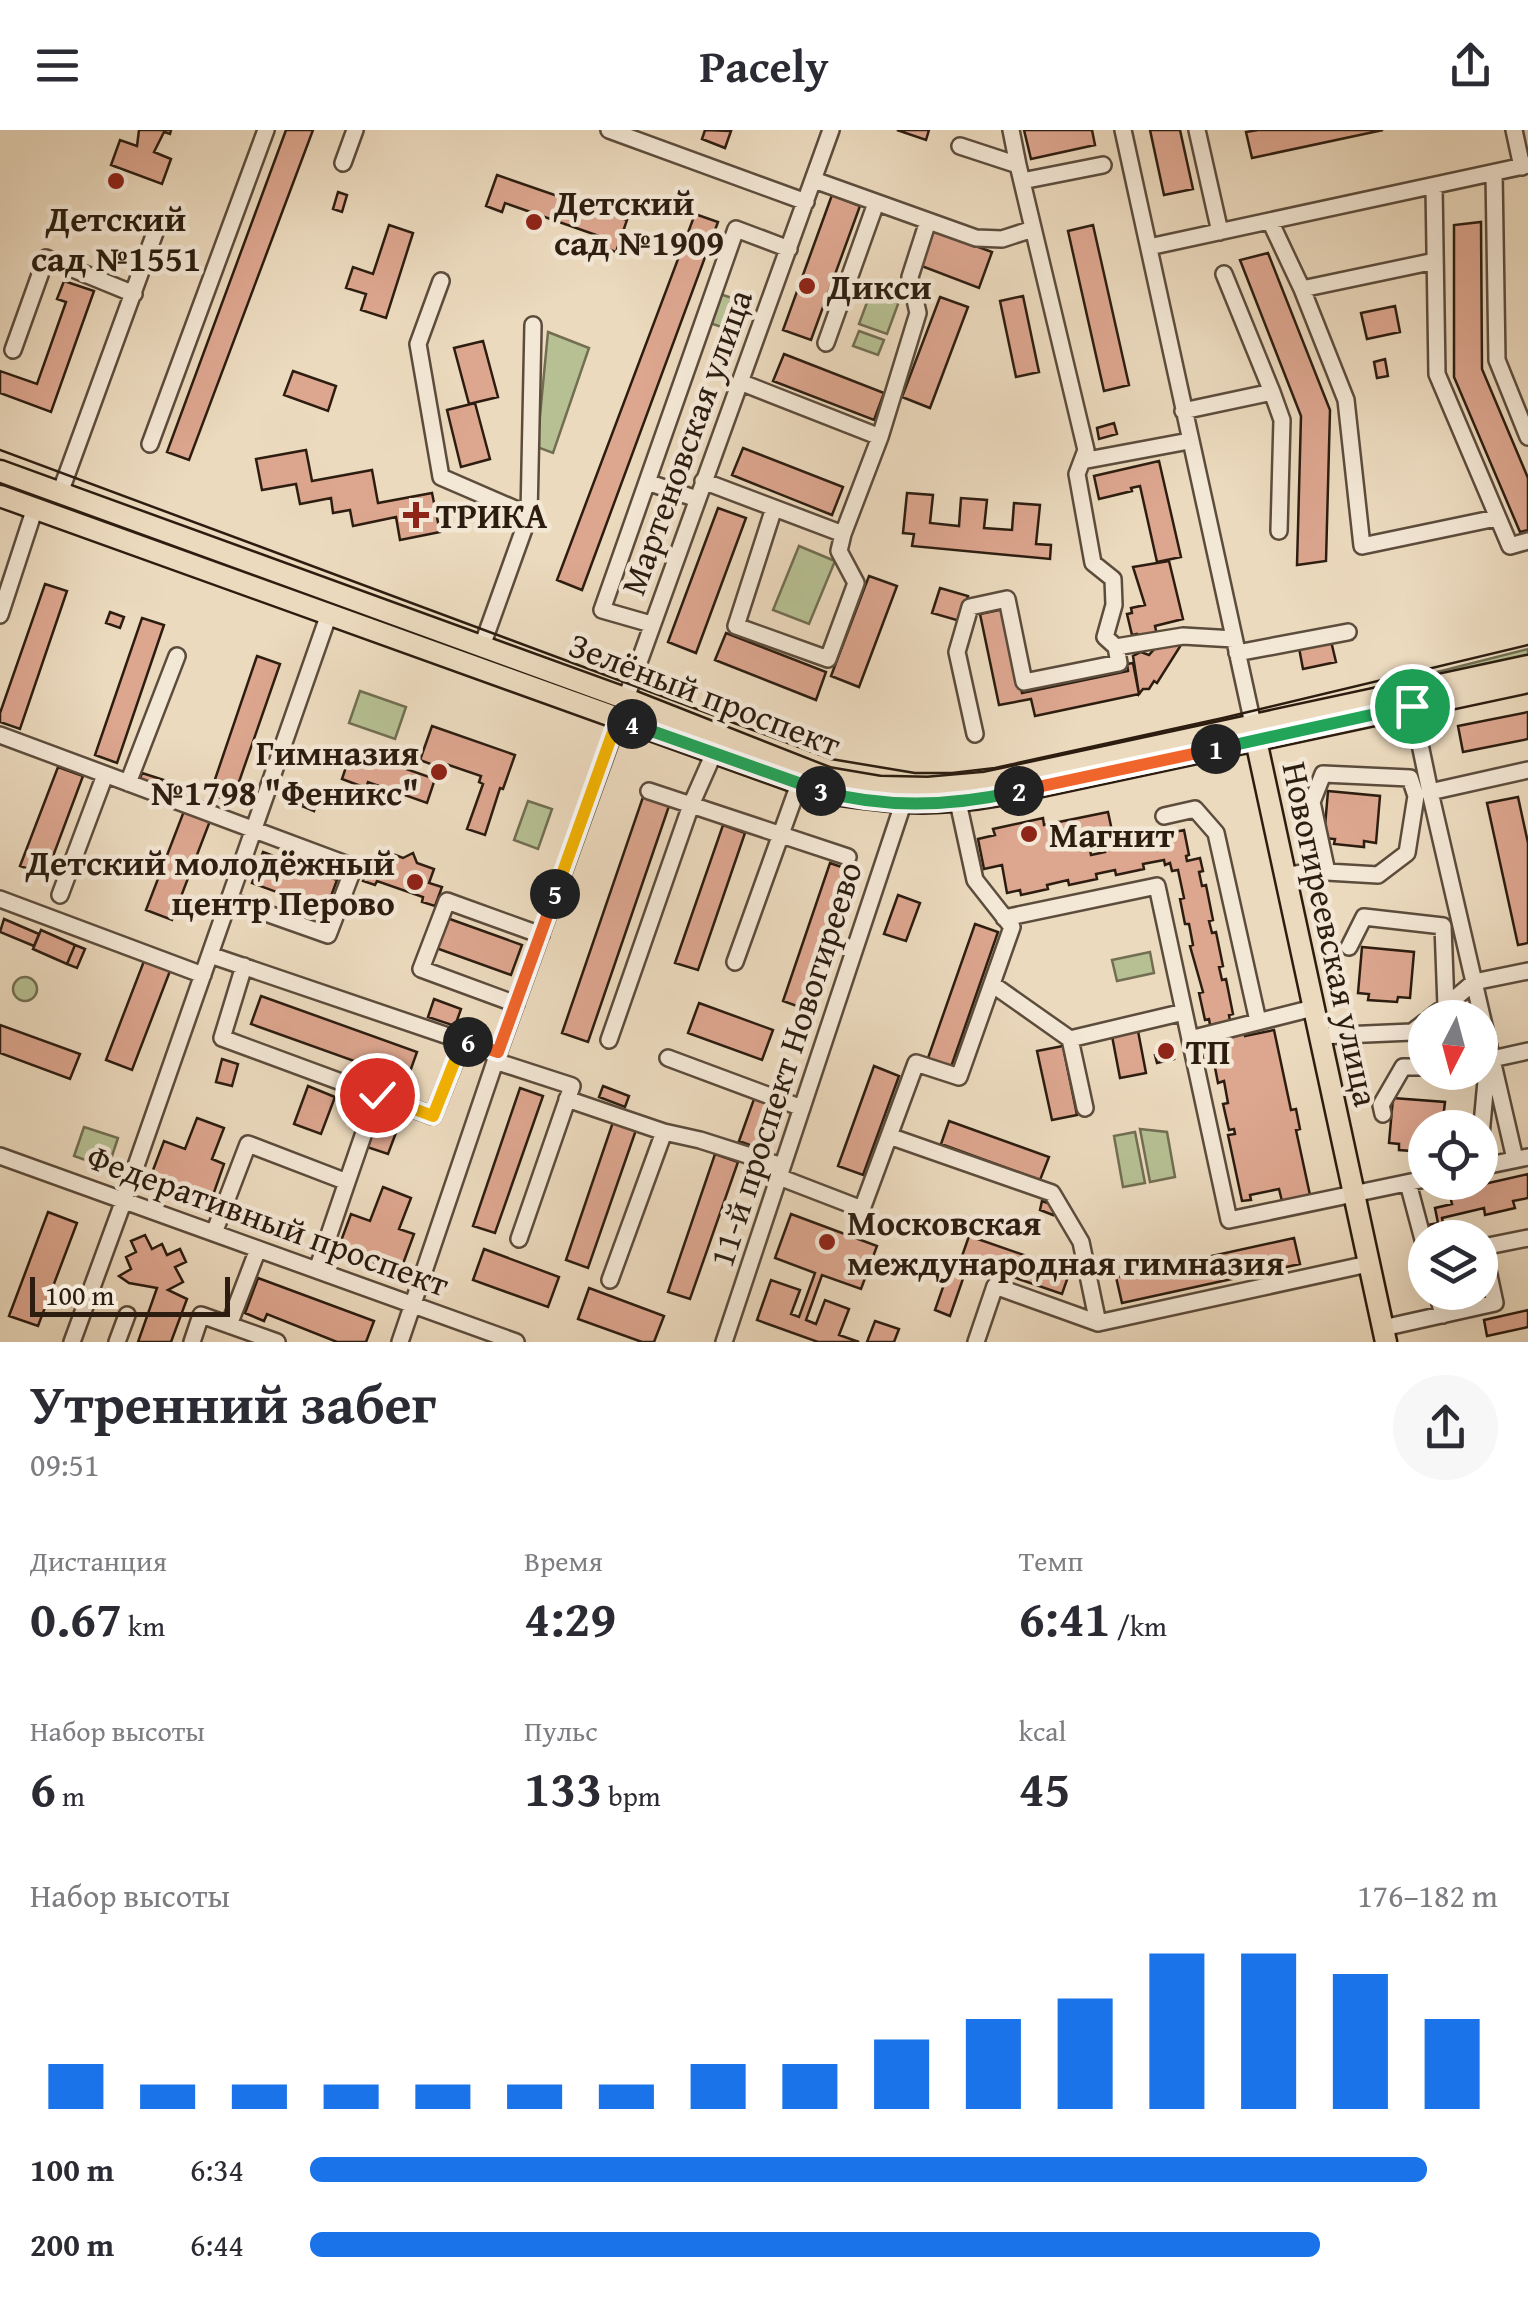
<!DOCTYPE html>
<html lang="ru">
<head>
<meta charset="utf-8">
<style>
  :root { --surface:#fff; --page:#f7f7f7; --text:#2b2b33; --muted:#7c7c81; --accent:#1a73e8 }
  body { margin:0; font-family:"Gentium Book Plus",serif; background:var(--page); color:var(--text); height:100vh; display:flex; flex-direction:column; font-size:38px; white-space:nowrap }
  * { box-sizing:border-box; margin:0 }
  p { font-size:32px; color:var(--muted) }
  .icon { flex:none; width:55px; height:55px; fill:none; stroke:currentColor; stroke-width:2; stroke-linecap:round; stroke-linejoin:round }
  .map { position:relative; height:1212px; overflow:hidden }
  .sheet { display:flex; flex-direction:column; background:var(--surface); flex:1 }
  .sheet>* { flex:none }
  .needle { width:65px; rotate:186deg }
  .tools { position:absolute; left:1408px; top:870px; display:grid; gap:20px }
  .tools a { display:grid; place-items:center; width:90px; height:90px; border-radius:50%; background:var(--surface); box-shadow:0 10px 40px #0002; font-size:50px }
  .scale { position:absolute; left:30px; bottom:25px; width:200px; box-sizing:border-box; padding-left:10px; border:5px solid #2c1d10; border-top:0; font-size:28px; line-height:35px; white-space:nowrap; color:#2c1d10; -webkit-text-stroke:8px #f3e7d5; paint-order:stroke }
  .pin { position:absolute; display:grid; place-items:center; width:85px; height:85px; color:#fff; margin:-42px; border:5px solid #fff; border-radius:50%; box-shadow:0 2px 10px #0007 }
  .km { position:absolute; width:50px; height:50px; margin:-25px; border-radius:50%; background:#222; color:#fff; font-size:28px; line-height:50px; text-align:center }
  .round { display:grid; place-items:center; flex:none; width:105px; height:105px; border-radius:52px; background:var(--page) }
  .summary { display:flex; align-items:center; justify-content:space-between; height:170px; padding:0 30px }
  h1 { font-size:55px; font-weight:700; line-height:75px }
  .stats { display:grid; grid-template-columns:repeat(3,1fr); gap:15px; height:170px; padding:10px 30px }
  .stats div { display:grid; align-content:center }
  .stats b { font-size:50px; font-weight:700 }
  .stats small { font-size:28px; font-weight:400 }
  .stats p { font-size:28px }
  .chart { height:280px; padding:20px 30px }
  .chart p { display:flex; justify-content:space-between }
  .chart svg { width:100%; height:180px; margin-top:10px; stroke:var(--accent); stroke-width:6 }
  ul { padding:0 30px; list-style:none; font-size:32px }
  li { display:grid; grid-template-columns:160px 120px 1fr; align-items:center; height:75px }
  li i { height:25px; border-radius:12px; background:var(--accent) }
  header { display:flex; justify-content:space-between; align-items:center; height:130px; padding:0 30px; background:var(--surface); font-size:45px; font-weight:700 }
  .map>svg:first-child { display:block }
  .green { fill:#b6c093; stroke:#716e52; stroke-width:2.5 }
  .building { fill:#dda68f; stroke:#2c1d10; stroke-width:2.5 }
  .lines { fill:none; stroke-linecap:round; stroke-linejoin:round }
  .minor-casing { stroke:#5c4c3c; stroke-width:20 }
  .major-casing { stroke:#2c1d10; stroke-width:25 }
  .minor { stroke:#f3e7d5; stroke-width:15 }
  .major { stroke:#ecdabe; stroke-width:20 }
  .tram { stroke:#2c1d10; stroke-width:2.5 }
  .split-1-casing { stroke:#fff; stroke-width:20 }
  .split-2-casing { stroke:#fff; stroke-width:20 }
  .split-3-casing { stroke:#fff; stroke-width:20 }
  .split-4-casing { stroke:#fff; stroke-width:20 }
  .split-5-casing { stroke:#fff; stroke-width:20 }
  .split-6-casing { stroke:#fff; stroke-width:20 }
  .split-7-casing { stroke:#fff; stroke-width:20 }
  .split-1 { stroke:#22a559; stroke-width:12 }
  .split-2 { stroke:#f0652b; stroke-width:12 }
  .split-3 { stroke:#22a559; stroke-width:12 }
  .split-4 { stroke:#22a559; stroke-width:12 }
  .split-5 { stroke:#f5b400; stroke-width:12 }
  .split-6 { stroke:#f0652b; stroke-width:12 }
  .split-7 { stroke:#f5b400; stroke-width:12 }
  .poi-dot { fill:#8f2418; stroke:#f3e7d5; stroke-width:4 }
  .labels { text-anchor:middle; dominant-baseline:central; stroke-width:9; stroke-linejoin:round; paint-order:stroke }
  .poi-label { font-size:35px; font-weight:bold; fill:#2c1d10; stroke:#f3e7d5; text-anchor:start }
  .street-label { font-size:35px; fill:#2c1d10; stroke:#f3e7d5 }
</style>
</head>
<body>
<header><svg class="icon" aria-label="menu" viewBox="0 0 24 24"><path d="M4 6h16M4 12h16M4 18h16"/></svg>Pacely<svg class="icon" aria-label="share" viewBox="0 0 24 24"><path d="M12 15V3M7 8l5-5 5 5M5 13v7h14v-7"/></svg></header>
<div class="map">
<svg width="1528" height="1212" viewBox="0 0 1528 1212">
  <rect width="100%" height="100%" fill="#ecdabe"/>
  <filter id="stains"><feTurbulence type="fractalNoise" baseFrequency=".002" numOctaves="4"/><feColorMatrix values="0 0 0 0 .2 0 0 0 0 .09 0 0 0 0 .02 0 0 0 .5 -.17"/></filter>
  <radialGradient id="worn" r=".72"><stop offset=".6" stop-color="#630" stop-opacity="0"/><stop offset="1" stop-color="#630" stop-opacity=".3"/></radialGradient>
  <!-- green -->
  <path class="green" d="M873 156 901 166 887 204 859 194Z
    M714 162 744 172 733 201 704 191Z
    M859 201 884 210 878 225 853 216Z
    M548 202 589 218 553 323 537 317Z
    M799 416 835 431 809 494 773 480Z
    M1528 519V530L1283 581Z
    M360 561 406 577 395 609 349 593Z
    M528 671 552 679 538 719 514 710Z
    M1150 822 1154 843 1117 851 1112 830Z
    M13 859a12 12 0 1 1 24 0a12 12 0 1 1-24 0Z
    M84 997 118 1008 108 1038 74 1026Z
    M1140 999 1167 1002 1175 1047 1150 1052Z
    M1135 1002 1145 1053 1123 1057 1114 1006Z"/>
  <!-- building -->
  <path class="building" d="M139 0H171L170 4 164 2 154 22 171 29 162 54 111 35 120 10 137 16Z
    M286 0H313L189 330 167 322Z
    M705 0 731 1 725 18 702 9Z
    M897 0H929L926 10Z
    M1024 0H1092L1095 15 1031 29Z
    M1150 0H1180L1193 59 1164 65Z
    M1258 0H1383L1252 28 1246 2Z
    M497 45 627 90 616 122 599 116 602 107 505 73 502 82 486 76Z
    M338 62 347 65 342 82 333 79Z
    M832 65 860 76 811 210 783 200Z
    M695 84 718 92 582 460 557 450Z
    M1481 92 1482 239 1528 348V400L1520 402 1454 247V95Z
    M389 95 413 103 386 188 361 180 366 164 346 158 353 137 373 144Z
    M1093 95 1129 255 1104 261 1068 101Z
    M932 100 992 122 979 158 919 135Z
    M1268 123 1330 280 1326 431 1297 435 1301 286 1240 130Z
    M64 151 94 161 51 282 0 263V241L37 254 66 172 57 169Z
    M1023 166 1039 242 1016 247 1000 171Z
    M940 167 968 177 930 278 902 267Z
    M1395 176 1400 202 1367 209 1361 183Z
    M483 211 498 267 469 274 454 218Z
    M784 224 884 263 874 290 773 251Z
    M1385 229 1388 246 1377 248 1374 232Z
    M293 241 336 256 328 281 284 265Z
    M475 273 490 329 461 337 447 280Z
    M1114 293 1117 304 1099 309 1097 298Z
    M743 318 843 357 832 385 732 345Z
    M306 320 312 351 372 340 378 373 432 363 440 402 400 410 396 387 353 396 350 380 333 383 331 368 300 374 296 354 262 360 256 329Z
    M1159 331 1181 427 1157 432 1140 356 1131 358 1132 361 1099 369 1094 346Z
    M907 363 933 365 930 393 959 396 961 368 987 370 984 398 1012 400 1014 373 1040 375 1036 414 1051 415 1050 429 912 416 914 404 903 403Z
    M718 378 746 388 696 523 668 512Z
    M1169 431 1183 489 1155 496 1157 505 1139 509 1137 504 1132 505 1127 484 1132 483 1131 478 1145 475 1133 437Z
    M869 446 897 456 859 557 831 546Z
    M45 454 67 461 20 599 0 592V583Z
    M940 458 968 466 960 491 932 483Z
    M1004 479 1022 563 1128 541 1127 534 1133 533 1139 564 1035 586 1031 569 999 575 980 484Z
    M110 482 124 487 120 498 106 493Z
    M142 488 164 495 117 633 95 625Z
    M726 503 826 542 816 570 715 530Z
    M1331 511 1336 532 1303 539 1299 518Z
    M1179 513 1181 515 1157 553 1154 551 1149 559H1143L1139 564 1133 526 1141 522 1149 525 1156 517Z
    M257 526 280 534 232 672 210 664Z
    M1528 582V609L1463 622 1458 596Z
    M432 596 515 625 503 659 500 658 485 705 467 699 483 654 479 652 481 646 443 633 441 638 420 630Z
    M363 624 429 647 433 635 439 637 427 673 368 652 366 658 342 649 348 631 359 635Z
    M58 637 83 646 46 745 20 736Z
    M142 643 164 650 160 662 138 654Z
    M1328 661 1380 666 1376 713 1364 711V717L1334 714 1335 709 1324 708Z
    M307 665 318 670 314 681 302 676Z
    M643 667 669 676 588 912 562 903Z
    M1518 667 1528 713V813L1518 815 1487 673Z
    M184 681 210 691 172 790 146 780Z
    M1108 682 1114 710 1089 716 1091 725 1105 722 1104 717 1138 710 1139 715 1153 712 1152 707 1184 700 1189 725 1186 726 1187 731 1200 728 1203 741 1199 742 1202 756 1206 755 1213 790 1209 791 1212 803 1216 802 1223 836 1219 837 1222 850 1226 849 1233 884 1229 885 1230 891 1210 895 1209 889 1205 890 1199 863 1203 862 1190 816 1193 815 1189 794H1185L1180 769 1184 768 1178 740 1172 741 1170 733 1165 735 1164 730 1143 734 1144 739 1116 745 1115 740 1096 744 1097 749 1069 755 1068 750 1047 755 1048 759 1021 765 1020 760 1007 763 1002 735 984 739 978 709 995 705 993 699 1043 688 1044 695Z
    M723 695 745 703 698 840 675 833Z
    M385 721 403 728 413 723 417 733 434 739 429 753 442 757 435 776 422 772 423 767 377 751 375 755 363 751 370 732 380 736Z
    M263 722 337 750 326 780 252 753Z
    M830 733 853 741 805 879 783 871Z
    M898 765 920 773 906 811 884 804Z
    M447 788 522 815 511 845 436 818Z
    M4 789 39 804 34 816 0 802Z
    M975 794 998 802 951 937 928 928Z
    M41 800 75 815 67 834 33 819Z
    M75 815 85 819 77 838 67 834Z
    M1362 817 1414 822 1410 868 1398 867 1397 872 1368 870 1369 864 1358 863Z
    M144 831 170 841 132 940 106 930Z
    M261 866 417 922 407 950 251 894Z
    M434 869 461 879 455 896 428 887Z
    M699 873 773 900 762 930 688 903Z
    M0 895 80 924 70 949 0 923Z
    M1274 900 1291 980 1296 979 1300 999 1296 1000 1310 1065 1282 1071 1279 1059 1250 1065 1251 1070 1242 1071 1228 1005 1235 1004 1234 999 1229 1000 1223 974 1228 973 1224 951 1218 953 1213 927 1217 926 1214 912 1244 901 1245 906Z
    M1138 901 1146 943 1120 948 1112 906Z
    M1171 915 1174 929 1157 933 1155 925 1160 924 1158 918Z
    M1063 916 1077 985 1052 990 1037 921Z
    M222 929 238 934 232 956 216 952Z
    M874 936 899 946 863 1045 838 1036Z
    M308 956 335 967 321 1004 294 994Z
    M603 956 629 966 625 977 599 967Z
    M520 958 543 966 495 1103 473 1096Z
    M1393 968 1445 972 1442 998H1425V1022L1399 1020V1014L1389 1013Z
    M754 969 770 974 755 1017 739 1011Z
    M376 984 400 992 388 1024 364 1016Z
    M197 988 224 998 212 1029 224 1034 211 1071 150 1048 164 1011 185 1019Z
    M949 991 1049 1027 1040 1050 941 1014Z
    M613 992 636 1000 588 1138 566 1130Z
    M715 1024 738 1032 690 1169 668 1162Z
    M1528 1044V1068L1513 1071 1515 1078 1485 1085 1484 1078 1442 1088 1446 1107 1459 1104 1460 1108H1431L1428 1095 1438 1093 1435 1078 1452 1074 1449 1062Z
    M383 1057 411 1068 399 1099 414 1104 400 1142 338 1119 351 1084 370 1091Z
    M1042 1071 1056 1076 1053 1085 1040 1080Z
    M48 1082 77 1093 38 1196 9 1186Z
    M791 1084 877 1116 861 1159 822 1145 806 1190 816 1194 825 1170 849 1179 839 1205 859 1212H818L757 1190 771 1150 800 1160 791 1184 799 1187 815 1143 775 1128Z
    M145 1105 152 1119 162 1114 167 1125 180 1119 186 1132 175 1137 183 1152 168 1160 187 1169 171 1212H138L157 1158 129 1153 119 1146 131 1139 126 1127 136 1122 131 1111Z
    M969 1106 1070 1141 1062 1164 961 1129Z
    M1294 1108 1300 1134 1122 1173 1116 1147Z
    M484 1119 559 1147 548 1177 473 1150Z
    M950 1137 965 1143 950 1186 935 1180Z
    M258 1148 374 1191 366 1212H337L267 1184 264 1191 245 1183Z
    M589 1158 664 1186 654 1212H642L578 1189Z
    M1528 1180V1197L1487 1206 1484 1190Z
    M875 1191 899 1199 894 1212H867Z"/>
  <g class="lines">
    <defs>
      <path id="minor" d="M609 0 806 72
        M1011 0 1018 35
        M1123 0 1253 594
        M1197 0 1220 102
        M1514 0 1522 37
        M960 16 1018 35 1086 320 1077 344 1093 433 1113 449 1114 475 1105 507 1116 517 1119 533 1024 552 1007 469 970 477 957 522 975 604
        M343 33 355 0
        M1494 43 1497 230 1528 307
        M814 50 976 108 1002 109 1033 99
        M1022 51 1103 35
        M1434 56 1437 244 1510 416 1528 411
        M1270 91 1302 159 1346 270 1362 416 1496 388
        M1149 117 1528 35
        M1224 144 1272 262
        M441 151 418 214 441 347 529 385
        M1302 159 1435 131
        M826 213 876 73
        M13 220 46 128 134 164
        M1183 281 1272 262 1282 290 1279 401
        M880 307 918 183 910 147 928 91
        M150 314 266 0
        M1082 331 1189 311
        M703 351 843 404 880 307 740 252
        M647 352 697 369
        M60 363 156 100
        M774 378 736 496 828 529 856 453 839 421 843 404
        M0 485 35 378
        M651 494 602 480 736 99 789 119
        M482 516 529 385 533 195
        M1116 517 1183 506 1234 509
        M1237 523 1348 502
        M1412 576 1430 662 1528 640
        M0 605 354 737 328 805 229 770
        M128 653 177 526
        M649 661 848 727
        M1430 662 1515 1029
        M1164 686 1195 679 1216 703 1258 891
        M1285 746C1299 743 1313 741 1327 742L1378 745 1407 723 1416 666 1410 648 1323 644 1312 672 1327 742
        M60 765 105 645
        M0 769 203 845
        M1004 788 1157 756 1229 1090 1425 1049
        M1349 817 1364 787 1443 796 1446 876 1430 888
        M210 825 498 923
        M735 832 799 654
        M244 836 222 908 433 986 463 911
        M992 854 1070 909 1085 978
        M516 874 421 839 447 771 541 805
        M1446 876 1474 852 1528 841
        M1320 906 1412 902 1425 892
        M1070 909 1184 882
        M1190 909 1313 878
        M609 910 691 675 714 623
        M668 928 802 978
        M1492 929 1528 921
        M495 931 572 956 519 1109
        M567 969 664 1002
        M1383 984 1381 975 1403 937H1425
        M889 1006 916 933 959 947 1012 797 975 750 958 672
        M1480 1016 1486 951 1496 949
        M0 1026 516 1212
        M1480 1037 1528 1027
        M779 1047 862 1079 889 1006 1052 1063 1081 1112 1098 1193
        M347 1052 377 965
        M1408 1053 1425 1117
        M214 1103 248 1014 347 1052 317 1140
        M610 1150 664 1002 700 1010 782 1036
        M1437 1162 1443 1185
        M229 1195 258 1119
        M1383 1198 1495 1173 1483 1117 1528 1108
        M72 1212 124 1070 329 484
        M117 1212 127 1185
        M192 1212 201 1185 277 1212
        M400 1212 498 923 831 0
        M724 1212 903 674
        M976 1212 995 1156 1098 1193 1368 1134"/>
      <path id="major" d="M0 341 624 568 827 648 880 657 928 658 985 653 1528 536
        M0 366 826 663C893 673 932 677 1000 665L1528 552
        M1254 601 1386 1212"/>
    </defs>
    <!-- minor casing -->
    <use href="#minor" class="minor-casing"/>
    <!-- major casing -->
    <use href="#major" class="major-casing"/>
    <!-- minor -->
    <use href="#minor" class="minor"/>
    <!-- major -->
    <use href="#major" class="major"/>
    <!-- tram -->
    <path class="tram" d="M0 320 831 629 915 643H952L995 638 1223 588 1528 515"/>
  </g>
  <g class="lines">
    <defs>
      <path id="split-1" d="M1216 619 1412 576"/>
      <path id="split-2" d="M1019 661 1216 619"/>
      <path id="split-3" d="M821 661C886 679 954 676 1019 661"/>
      <path id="split-4" d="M632 594 821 661"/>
      <path id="split-5" d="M555 764 618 588 632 594"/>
      <path id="split-6" d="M468 912 498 922 555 764"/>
      <path id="split-7" d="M377 965 433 986 463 910 468 912"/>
    </defs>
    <!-- split-1 casing -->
    <use href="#split-1" class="split-1-casing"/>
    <!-- split-2 casing -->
    <use href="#split-2" class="split-2-casing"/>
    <!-- split-3 casing -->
    <use href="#split-3" class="split-3-casing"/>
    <!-- split-4 casing -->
    <use href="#split-4" class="split-4-casing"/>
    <!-- split-5 casing -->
    <use href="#split-5" class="split-5-casing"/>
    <!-- split-6 casing -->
    <use href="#split-6" class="split-6-casing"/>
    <!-- split-7 casing -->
    <use href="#split-7" class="split-7-casing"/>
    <!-- split-1 -->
    <use href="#split-1" class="split-1"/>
    <!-- split-2 -->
    <use href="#split-2" class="split-2"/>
    <!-- split-3 -->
    <use href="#split-3" class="split-3"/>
    <!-- split-4 -->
    <use href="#split-4" class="split-4"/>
    <!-- split-5 -->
    <use href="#split-5" class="split-5"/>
    <!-- split-6 -->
    <use href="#split-6" class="split-6"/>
    <!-- split-7 -->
    <use href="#split-7" class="split-7"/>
  </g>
  <!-- markers -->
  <g class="poi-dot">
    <circle cx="116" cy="51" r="10"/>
    <circle cx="534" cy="92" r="10"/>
    <circle cx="807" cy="156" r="10"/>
    <path d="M411 370h10v10h10v10h-10v10h-10v-10h-10v-10h10z"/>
    <circle cx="439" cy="642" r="10"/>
    <circle cx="1029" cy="704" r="10"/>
    <circle cx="415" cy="752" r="10"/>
    <circle cx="1166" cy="921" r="10"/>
    <circle cx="827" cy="1112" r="10"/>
  </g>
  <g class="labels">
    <!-- poi labels -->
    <g class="poi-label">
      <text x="554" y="72">Детский<tspan x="554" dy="40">сад №1909</tspan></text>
      <text x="116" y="88" text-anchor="middle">Детский<tspan x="116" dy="40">сад №1551</tspan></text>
      <text x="827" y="156">Дикси</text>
      <text x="436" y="385">ТРИКА</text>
      <text x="419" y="622" text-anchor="end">Гимназия<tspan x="419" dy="40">№1798 "Феникс"</tspan></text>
      <text x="1049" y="704">Магнит</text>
      <text x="395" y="732" text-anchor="end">Детский молодёжный<tspan x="395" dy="40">центр Перово</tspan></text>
      <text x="1186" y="921">ТП</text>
      <text x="847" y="1092">Московская<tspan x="847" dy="40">международная гимназия</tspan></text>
    </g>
    <!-- street labels -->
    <g class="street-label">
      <text transform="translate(686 312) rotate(-70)">Мартеновская улица</text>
      <text transform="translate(705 564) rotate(21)">Зелёный проспект</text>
      <text transform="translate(1331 804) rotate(78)">Новогиреевская улица</text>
      <text transform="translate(785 934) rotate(-72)">11-й проспект Новогиреево</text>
      <text transform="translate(268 1090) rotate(20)">Федеративный проспект</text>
    </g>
  </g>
  <rect width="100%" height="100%" filter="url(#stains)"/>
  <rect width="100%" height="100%" fill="url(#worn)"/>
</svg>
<div class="tools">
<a><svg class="needle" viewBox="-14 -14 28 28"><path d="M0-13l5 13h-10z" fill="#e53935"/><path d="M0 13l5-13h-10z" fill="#7c7c81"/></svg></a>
<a><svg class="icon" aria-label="locate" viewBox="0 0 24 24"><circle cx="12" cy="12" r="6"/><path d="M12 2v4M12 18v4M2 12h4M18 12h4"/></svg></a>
<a><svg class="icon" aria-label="layers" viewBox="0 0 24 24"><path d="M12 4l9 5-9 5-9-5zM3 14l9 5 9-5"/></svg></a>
</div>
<div class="scale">100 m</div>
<div class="pin" style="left:1412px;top:576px;background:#1e9e55"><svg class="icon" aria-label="arrive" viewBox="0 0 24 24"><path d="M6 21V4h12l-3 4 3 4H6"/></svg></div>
<div class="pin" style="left:377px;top:965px;background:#d93025"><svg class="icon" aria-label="check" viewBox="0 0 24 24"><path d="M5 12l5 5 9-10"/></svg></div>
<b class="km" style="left:1216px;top:619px">1</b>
<b class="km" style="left:1019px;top:661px">2</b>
<b class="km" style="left:821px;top:661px">3</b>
<b class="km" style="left:632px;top:594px">4</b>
<b class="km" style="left:555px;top:764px">5</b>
<b class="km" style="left:468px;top:912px">6</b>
</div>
<section class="sheet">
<div class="summary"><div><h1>Утренний забег</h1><p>09:51</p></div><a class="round"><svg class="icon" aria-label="share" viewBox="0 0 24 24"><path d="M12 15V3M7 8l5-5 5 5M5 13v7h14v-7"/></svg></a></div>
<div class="stats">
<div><p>Дистанция</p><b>0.67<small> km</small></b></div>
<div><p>Время</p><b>4:29</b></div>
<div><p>Темп</p><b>6:41<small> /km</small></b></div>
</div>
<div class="stats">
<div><p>Набор высоты</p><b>6<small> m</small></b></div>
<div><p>Пульс</p><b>133<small> bpm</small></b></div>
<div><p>kcal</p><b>45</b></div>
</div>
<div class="chart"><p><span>Набор высоты</span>176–182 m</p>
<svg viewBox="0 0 160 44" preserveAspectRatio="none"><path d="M5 44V33M15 44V38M25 44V38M35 44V38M45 44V38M55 44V38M65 44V38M75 44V33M85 44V33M95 44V27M105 44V22M115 44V17M125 44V6M135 44V6M145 44V11M155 44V22"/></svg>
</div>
<ul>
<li><b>100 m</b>6:34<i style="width:94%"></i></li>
<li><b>200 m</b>6:44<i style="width:85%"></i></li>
</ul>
</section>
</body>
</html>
